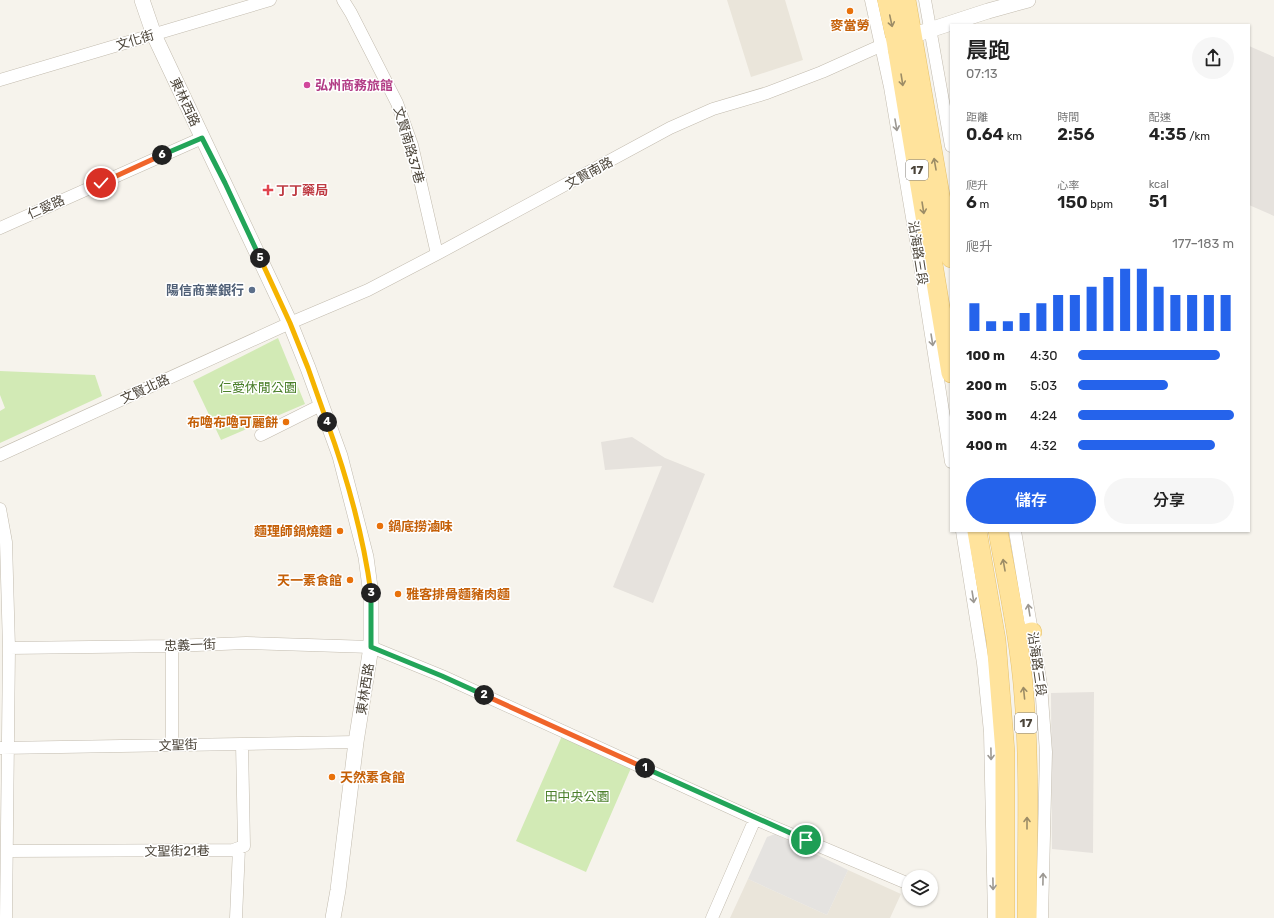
<!DOCTYPE html>
<html lang="zh-TW">
<head>
<meta charset="utf-8">
<style>
  :root { --surface:#fff; --page:#f6f6f6; --text:#222; --muted:#767676; --accent:#2563eb }
  body { margin:0; font-family:Rubik,"Noto Sans TC",sans-serif; background:var(--page); color:var(--text); height:100vh; display:flex; flex-direction:column; font-size:15px; white-space:nowrap }
  * { box-sizing:border-box; margin:0 }
  p { font-size:13px; color:var(--muted) }
  .icon { flex:none; width:22px; height:22px; fill:none; stroke:currentColor; stroke-width:2; stroke-linecap:round; stroke-linejoin:round }
  .map { position:relative; flex:1; overflow:hidden }
  .side { position:absolute; left:950px; top:24px; width:300px; height:508px; display:flex; flex-direction:column; background:var(--surface); border-radius:0px; box-shadow:0 1px 3px #0004 }
  .side>* { flex:none }
  .controls { position:absolute; left:902px; top:870px; display:grid; gap:8px }
  .controls a { display:grid; place-items:center; width:36px; height:36px; border-radius:50%; background:var(--surface); box-shadow:0 1px 3px #0004; font-size:20px }
  .pin { position:absolute; display:grid; place-items:center; width:34px; height:34px; color:#fff; margin:-17px; border:2px solid #fff; border-radius:50%; box-shadow:0 1px 4px #0007 }
  .km { position:absolute; width:20px; height:20px; margin:-10px; border-radius:50%; background:#222; color:#fff; font-size:11px; line-height:20px; text-align:center }
  .round { display:grid; place-items:center; flex:none; width:42px; height:42px; border-radius:21px; background:var(--page) }
  .overview { display:flex; align-items:center; justify-content:space-between; height:68px; padding:0 16px }
  h1 { font-size:22px; font-weight:600; line-height:30px }
  .metrics { display:grid; grid-template-columns:repeat(3,1fr); gap:6px; height:68px; padding:4px 16px }
  .metrics div { display:grid; align-content:center }
  .metrics b { font-size:17px; font-weight:600 }
  .metrics small { font-size:11px; font-weight:400 }
  .metrics p { font-size:11px }
  .chart { height:112px; padding:8px 16px }
  .chart p { display:flex; justify-content:space-between }
  .chart svg { width:100%; height:72px; margin-top:4px; stroke:var(--accent); stroke-width:6 }
  .button { display:flex; gap:8px; margin-top:auto; padding:8px 16px }
  .button a { flex:1; height:46px; border-radius:24px; background:var(--accent); color:#fff; font-size:16px; font-weight:600; line-height:46px; text-align:center }
  .button a+a { background:var(--page); color:var(--text) }
  ul { padding:0 16px; list-style:none; font-size:13px }
  li { display:grid; grid-template-columns:64px 48px 1fr; align-items:center; height:30px }
  li i { height:10px; border-radius:5px; background:var(--accent) }
  .map>svg:first-child { display:block }
  .residential { fill:#eae5da }
  .industrial { fill:#e6e2dd }
  .green { fill:#d2eab5 }
  .parking { fill:#e5e3e0 }
  .lines { fill:none; stroke-linecap:round; stroke-linejoin:round }
  .minor-casing { stroke:#c2bbae; stroke-width:13 }
  .tertiary-casing { stroke:#c2bbae; stroke-width:16 }
  .primary-casing { stroke:#e6c16a; stroke-width:20 }
  .minor { stroke:#fff; stroke-width:12 }
  .tertiary { stroke:#fff; stroke-width:15 }
  .primary { stroke:#ffe39c; stroke-width:19 }
  .oneway { stroke:#9c8c66 }
  .oneway2 { stroke:#9c9892 }
  .split-1-casing { stroke:#fff; stroke-width:8 }
  .split-2-casing { stroke:#fff; stroke-width:8 }
  .split-3-casing { stroke:#fff; stroke-width:8 }
  .split-4-casing { stroke:#fff; stroke-width:8 }
  .split-5-casing { stroke:#fff; stroke-width:8 }
  .split-6-casing { stroke:#fff; stroke-width:8 }
  .split-7-casing { stroke:#fff; stroke-width:8 }
  .split-1 { stroke:#22a559; stroke-width:5 }
  .split-2 { stroke:#f0652b; stroke-width:5 }
  .split-3 { stroke:#22a559; stroke-width:5 }
  .split-4 { stroke:#f5b400; stroke-width:5 }
  .split-5 { stroke:#f5b400; stroke-width:5 }
  .split-6 { stroke:#22a559; stroke-width:5 }
  .split-7 { stroke:#f0652b; stroke-width:5 }
  .food-dot { fill:#e8710a; stroke:#fff; stroke-width:1.5 }
  .hotel-dot { fill:#d1479c; stroke:#fff; stroke-width:1.5 }
  .health-dot { fill:#e0444e; stroke:#fff; stroke-width:1.5 }
  .service-dot { fill:#5c6f8a; stroke:#fff; stroke-width:1.5 }
  .labels { text-anchor:middle; dominant-baseline:central; stroke-width:3; stroke-linejoin:round; paint-order:stroke }
  .shield { fill:#fff; stroke:#817c74; stroke-width:1 }
  .shield-label { font-size:12px; font-weight:bold; fill:#4b4439 }
  .food-label { font-size:13px; font-weight:bold; fill:#c56008; stroke:#fff; text-anchor:end }
  .street-label { font-size:13px; fill:#4b4439; stroke:#fff }
  .hotel-label { font-size:13px; font-weight:bold; fill:#b23c85; stroke:#fff; text-anchor:start }
  .health-label { font-size:13px; font-weight:bold; fill:#be3a42; stroke:#fff; text-anchor:start }
  .service-label { font-size:13px; font-weight:bold; fill:#4e5e75; stroke:#fff; text-anchor:end }
  .park-label { font-size:13px; fill:#4a7f2a; stroke:#fff }
</style>
</head>
<body>
<div class="map">
<svg width="1274" height="918" viewBox="0 0 1274 918">
  <rect width="100%" height="100%" fill="#f6f3ec"/>
  <!-- residential -->
  <path class="residential" d="M727 0H785L803 60 751 77Z
    M848 870 901 894 890 918H730L748 879 827 915Z"/>
  <!-- industrial -->
  <path class="industrial" d="M1249 46 1274 57V216L1249 205Z
    M632 437 665 458 705 474 653 603 613 587 662 466 605 470 601 442Z
    M1094 692 1093 853 1052 849 1051 693Z"/>
  <!-- green -->
  <path class="green" d="M278 338 305 404 221 440 193 381Z
    M0 371 95 375 102 396 0 443V411L5 408 0 395Z
    M562 736 631 768 586 872 516 841Z"/>
  <!-- parking -->
  <path class="parking" d="M775 834 848 870 827 915 748 879 767 837Z"/>
  <g class="lines">
    <defs>
      <path id="minor" d="M343 0 351 13 397 103 412 145 437 254
        M871 0 890 87 920 265 951 462
        M925 0 951 146
        M0 80 270 0
        M0 228 202 138
        M261 435 321 405
        M0 455 290 323 368 290 437 254 670 128 713 109 767 93 822 72 880 46 896 41
        M0 509 6 542 9 648 6 918
        M962 531 983 663 990 732 994 918
        M1015 531 1041 685 1046 752 1042 918
        M172 646V745
        M9 648 172 646 246 643 371 647 442 676 755 819 909 884
        M1 748 356 742
        M7 851 233 850 244 846 242 744
        M236 918 239 848
        M712 918 755 819"/>
      <path id="tertiary" d="M142 0 154 35 266 272 290 323 308 368 340 456 366 557 371 595V647L356 742 338 890 333 918
        M902 39 988 11 1028 0"/>
      <path id="primary" d="M887 0 896 41 951 373
        M906 0 951 258
        M977 531 996 640 1005 752V918
        M998 531C1008 586 1020 641 1024 696 1030 770 1027 844 1027 918
        M1017 636 1032 632"/>
    </defs>
    <!-- minor casing -->
    <use href="#minor" class="minor-casing"/>
    <!-- tertiary casing -->
    <use href="#tertiary" class="tertiary-casing"/>
    <!-- primary casing -->
    <use href="#primary" class="primary-casing"/>
    <!-- minor -->
    <use href="#minor" class="minor"/>
    <!-- tertiary -->
    <use href="#tertiary" class="tertiary"/>
    <!-- primary -->
    <use href="#primary" class="primary"/>
  </g>
  <!-- one-way arrows -->
  <defs><path id="oneway-shaft" d="M-6 0H5M1.5-3L5.5 0L1.5 3" fill="none" stroke-width="1.6" stroke-linecap="round" stroke-linejoin="round"/></defs>
  <g class="oneway">
    <use href="#oneway-shaft" transform="translate(891 21) rotate(78)"/>
    <use href="#oneway-shaft" transform="translate(902 80) rotate(81)"/>
    <use href="#oneway-shaft" transform="translate(935 164) rotate(-100)"/>
    <use href="#oneway-shaft" transform="translate(923 208) rotate(81)"/>
    <use href="#oneway-shaft" transform="translate(1004 565) rotate(-100)"/>
    <use href="#oneway-shaft" transform="translate(1024 693) rotate(-96)"/>
    <use href="#oneway-shaft" transform="translate(1027 823) rotate(-90)"/>
  </g>
  <g class="oneway2">
    <use href="#oneway-shaft" transform="translate(896 125) rotate(80)"/>
    <use href="#oneway-shaft" transform="translate(932 340) rotate(81)"/>
    <use href="#oneway-shaft" transform="translate(973 597) rotate(81)"/>
    <use href="#oneway-shaft" transform="translate(1029 610) rotate(-99)"/>
    <use href="#oneway-shaft" transform="translate(991 754) rotate(89)"/>
    <use href="#oneway-shaft" transform="translate(1043 879) rotate(-89)"/>
    <use href="#oneway-shaft" transform="translate(993 884) rotate(89)"/>
  </g>
  <g class="lines">
    <defs>
      <path id="split-1" d="M645 768 806 840"/>
      <path id="split-2" d="M484 695 645 768"/>
      <path id="split-3" d="M371 593V647L442 676 484 695"/>
      <path id="split-4" d="M327 422C347 477 363 534 371 593"/>
      <path id="split-5" d="M260 258 290 323 308 368 327 422"/>
      <path id="split-6" d="M162 155 202 138 225 183 260 258"/>
      <path id="split-7" d="M101 183 162 155"/>
    </defs>
    <!-- split-1 casing -->
    <use href="#split-1" class="split-1-casing"/>
    <!-- split-2 casing -->
    <use href="#split-2" class="split-2-casing"/>
    <!-- split-3 casing -->
    <use href="#split-3" class="split-3-casing"/>
    <!-- split-4 casing -->
    <use href="#split-4" class="split-4-casing"/>
    <!-- split-5 casing -->
    <use href="#split-5" class="split-5-casing"/>
    <!-- split-6 casing -->
    <use href="#split-6" class="split-6-casing"/>
    <!-- split-7 casing -->
    <use href="#split-7" class="split-7-casing"/>
    <!-- split-1 -->
    <use href="#split-1" class="split-1"/>
    <!-- split-2 -->
    <use href="#split-2" class="split-2"/>
    <!-- split-3 -->
    <use href="#split-3" class="split-3"/>
    <!-- split-4 -->
    <use href="#split-4" class="split-4"/>
    <!-- split-5 -->
    <use href="#split-5" class="split-5"/>
    <!-- split-6 -->
    <use href="#split-6" class="split-6"/>
    <!-- split-7 -->
    <use href="#split-7" class="split-7"/>
  </g>
  <!-- markers -->
  <g class="food-dot">
    <circle cx="850" cy="11" r="4"/>
    <circle cx="286" cy="422" r="4"/>
    <circle cx="380" cy="526" r="4"/>
    <circle cx="340" cy="531" r="4"/>
    <circle cx="350" cy="580" r="4"/>
    <circle cx="398" cy="594" r="4"/>
    <circle cx="332" cy="777" r="4"/>
  </g>
  <circle class="hotel-dot" cx="307" cy="85" r="4"/>
  <path class="health-dot" d="M266 184h4v4h4v4h-4v4h-4v-4h-4v-4h4z"/>
  <circle class="service-dot" cx="252" cy="290" r="4"/>
  <g class="labels">
    <!-- shield labels -->
    <g class="shield">
      <rect x="906" y="160" width="22" height="20" rx="3"/>
      <rect x="1015" y="713" width="22" height="20" rx="3"/>
    </g>
    <g class="shield-label">
      <text x="917" y="170">17</text>
      <text x="1026" y="723">17</text>
    </g>
    <!-- food labels -->
    <g class="food-label">
      <text x="850" y="25" text-anchor="middle">麥當勞</text>
      <text x="278" y="422">布嚕布嚕可麗餅</text>
      <text x="388" y="526" text-anchor="start">鍋底撈滷味</text>
      <text x="332" y="531">麵理師鍋燒麵</text>
      <text x="342" y="580">天一素食館</text>
      <text x="406" y="594" text-anchor="start">雅客排骨麵豬肉麵</text>
      <text x="340" y="777" text-anchor="start">天然素食館</text>
    </g>
    <!-- street labels -->
    <g class="street-label">
      <text transform="translate(135 40) rotate(-17)">文化街</text>
      <text transform="translate(185 102) rotate(65)">東林西路</text>
      <text transform="translate(409 145) rotate(74)">文賢南路37巷</text>
      <text transform="translate(589 173) rotate(-28)">文賢南路</text>
      <text transform="translate(46 207) rotate(-24)">仁愛路</text>
      <text transform="translate(918 253) rotate(81)">沿海路三段</text>
      <text transform="translate(145 389) rotate(-24)">文賢北路</text>
      <text transform="translate(190 645) rotate(-2)">忠義一街</text>
      <text transform="translate(1037 664) rotate(82)">沿海路三段</text>
      <text transform="translate(365 689) rotate(-81)">東林西路</text>
      <text transform="translate(178 745) rotate(-2)">文聖街</text>
      <text transform="translate(177 851) rotate(-1)">文聖街21巷</text>
    </g>
    <!-- hotel labels -->
    <g class="hotel-label">
      <text x="315" y="85">弘州商務旅館</text>
    </g>
    <!-- health labels -->
    <g class="health-label">
      <text x="276" y="190">丁丁藥局</text>
    </g>
    <!-- service labels -->
    <g class="service-label">
      <text x="244" y="290">陽信商業銀行</text>
    </g>
    <!-- park labels -->
    <g class="park-label">
      <text x="258" y="387">仁愛休閒公園</text>
      <text x="577" y="796">田中央公園</text>
    </g>
  </g>
</svg>
<div class="controls">
<a><svg class="icon" aria-label="layers" viewBox="0 0 24 24"><path d="M12 4l9 5-9 5-9-5zM3 14l9 5 9-5"/></svg></a>
</div>
<div class="pin" style="left:806px;top:840px;background:#1e9e55"><svg class="icon" aria-label="arrive" viewBox="0 0 24 24"><path d="M6 21V4h12l-3 4 3 4H6"/></svg></div>
<div class="pin" style="left:101px;top:183px;background:#d93025"><svg class="icon" aria-label="check" viewBox="0 0 24 24"><path d="M5 12l5 5 9-10"/></svg></div>
<b class="km" style="left:645px;top:768px">1</b>
<b class="km" style="left:484px;top:695px">2</b>
<b class="km" style="left:371px;top:593px">3</b>
<b class="km" style="left:327px;top:422px">4</b>
<b class="km" style="left:260px;top:258px">5</b>
<b class="km" style="left:162px;top:155px">6</b>
<section class="side">
<div class="overview"><div><h1>晨跑</h1><p>07:13</p></div><a class="round"><svg class="icon" aria-label="share" viewBox="0 0 24 24"><path d="M12 15V3M7 8l5-5 5 5M5 13v7h14v-7"/></svg></a></div>
<div class="metrics">
<div><p>距離</p><b>0.64<small> km</small></b></div>
<div><p>時間</p><b>2:56</b></div>
<div><p>配速</p><b>4:35<small> /km</small></b></div>
</div>
<div class="metrics">
<div><p>爬升</p><b>6<small> m</small></b></div>
<div><p>心率</p><b>150<small> bpm</small></b></div>
<div><p>kcal</p><b>51</b></div>
</div>
<div class="chart"><p><span>爬升</span>177–183 m</p>
<svg viewBox="0 0 160 44" preserveAspectRatio="none"><path d="M5 44V27M15 44V38M25 44V38M35 44V33M45 44V27M55 44V22M65 44V22M75 44V17M85 44V11M95 44V6M105 44V6M115 44V17M125 44V22M135 44V22M145 44V22M155 44V22"/></svg>
</div>
<ul>
<li><b>100 m</b>4:30<i style="width:91%"></i></li>
<li><b>200 m</b>5:03<i style="width:58%"></i></li>
<li><b>300 m</b>4:24<i style="width:100%"></i></li>
<li><b>400 m</b>4:32<i style="width:88%"></i></li>
</ul>
<div class="button"><a>儲存</a><a>分享</a></div>
</section>
</div>
</body>
</html>
